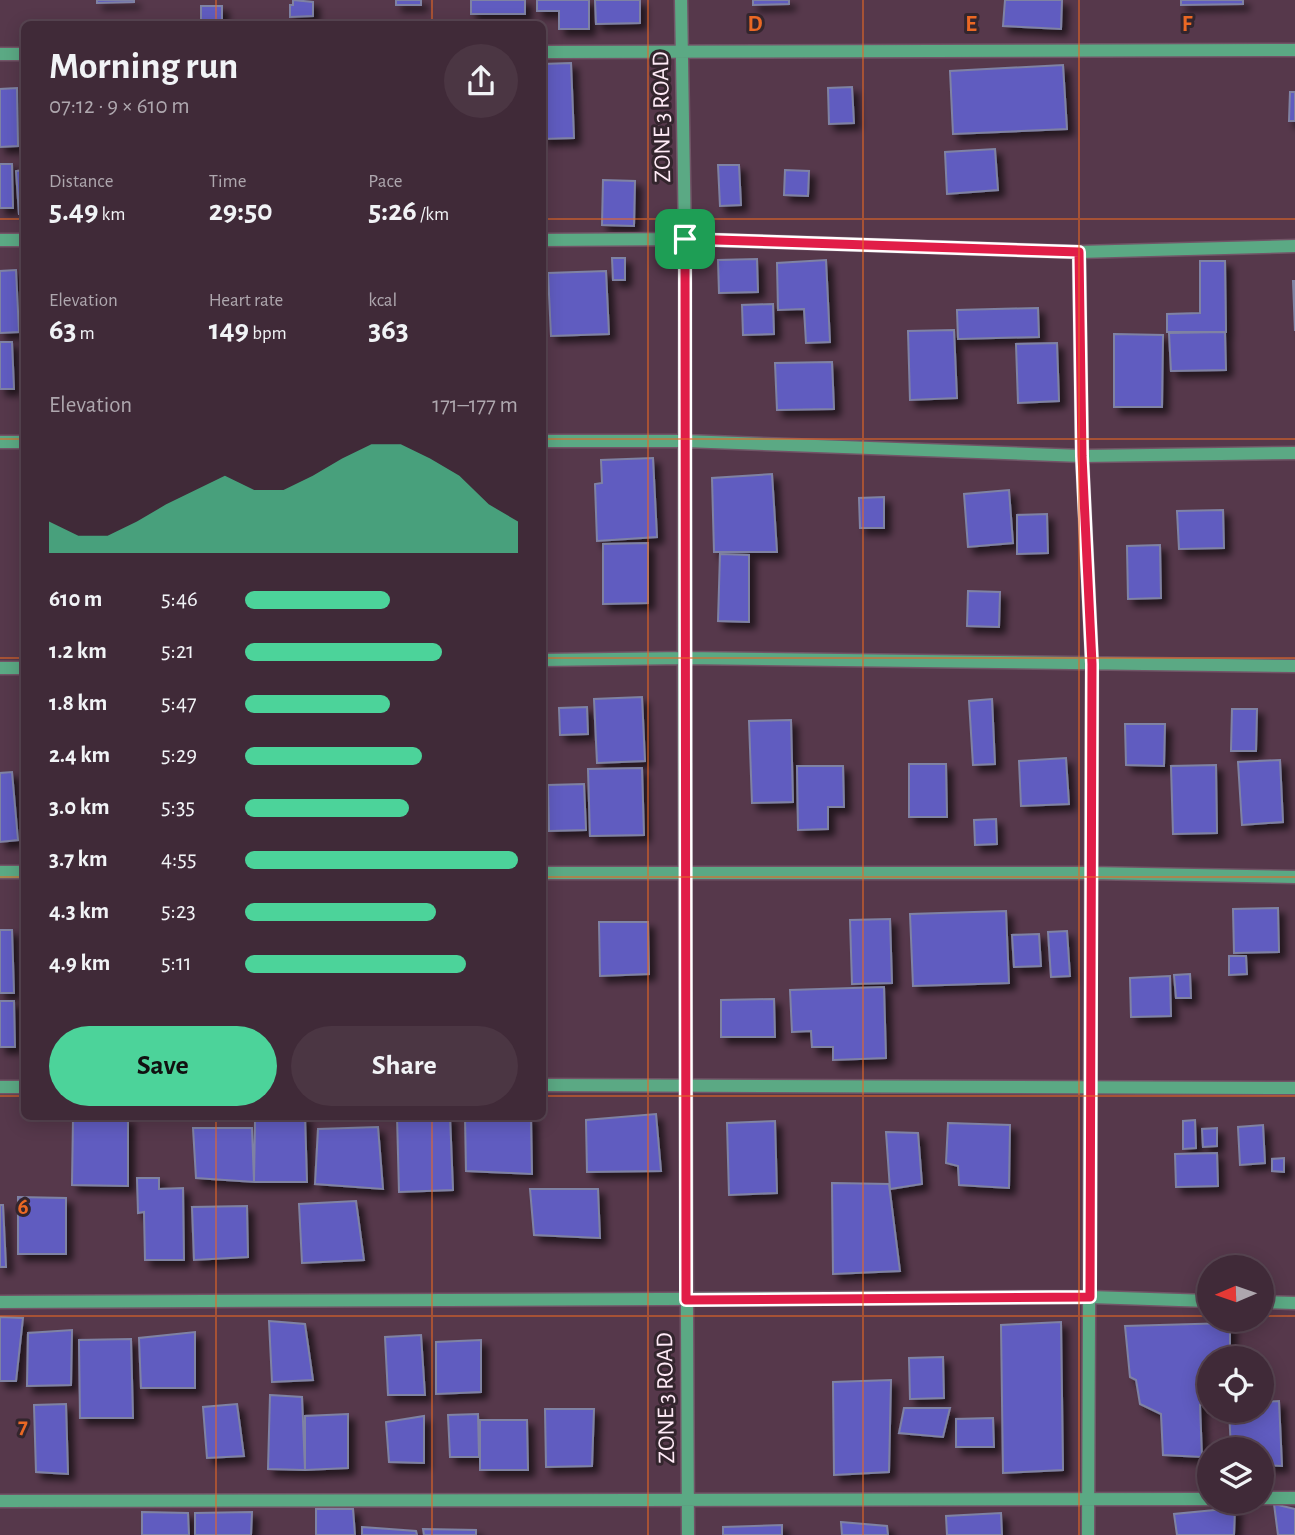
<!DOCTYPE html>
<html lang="en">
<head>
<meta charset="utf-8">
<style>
  :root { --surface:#402a38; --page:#4b3643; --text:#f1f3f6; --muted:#aea7ae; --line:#594653; --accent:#4cd39a }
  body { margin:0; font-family:"Alegreya Sans",sans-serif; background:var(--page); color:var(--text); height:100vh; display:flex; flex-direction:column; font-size:26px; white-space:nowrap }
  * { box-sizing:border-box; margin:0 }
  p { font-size:23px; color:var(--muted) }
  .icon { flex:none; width:38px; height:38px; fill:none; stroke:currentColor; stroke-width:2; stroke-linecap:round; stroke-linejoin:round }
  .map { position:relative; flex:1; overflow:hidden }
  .drawer { position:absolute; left:21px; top:21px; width:525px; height:1099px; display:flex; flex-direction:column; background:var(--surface); border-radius:10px; box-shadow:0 4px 18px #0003,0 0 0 2px var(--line) }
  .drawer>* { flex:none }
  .needle { width:46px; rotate:268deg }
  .tools { position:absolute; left:1197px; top:1255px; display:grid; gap:14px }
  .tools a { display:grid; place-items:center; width:77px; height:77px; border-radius:50%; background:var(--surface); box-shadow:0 4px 18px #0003,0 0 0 2px var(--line); font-size:35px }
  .pin { position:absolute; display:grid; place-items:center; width:60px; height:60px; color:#fff; margin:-30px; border-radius:14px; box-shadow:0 4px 10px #0006 }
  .round { display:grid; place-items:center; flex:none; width:74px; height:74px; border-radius:37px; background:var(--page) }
  .summary { display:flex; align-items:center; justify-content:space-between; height:119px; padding:0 28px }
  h1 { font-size:38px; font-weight:700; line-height:52px }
  .figures { display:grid; grid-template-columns:repeat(3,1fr); gap:10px; height:119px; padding:7px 28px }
  .figures div { display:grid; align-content:center }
  .figures b { font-size:30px; font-weight:700 }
  .figures small { font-size:19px; font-weight:400 }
  .figures p { font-size:19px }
  .chart { height:196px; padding:14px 28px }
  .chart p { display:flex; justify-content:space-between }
  .chart svg { width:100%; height:126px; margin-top:7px; fill:var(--accent); opacity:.7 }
  .cta { display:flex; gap:14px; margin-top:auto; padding:14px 28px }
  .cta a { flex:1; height:80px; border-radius:42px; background:var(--accent); color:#111; font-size:28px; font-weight:700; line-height:80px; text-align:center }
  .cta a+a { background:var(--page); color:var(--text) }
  ul { padding:0 28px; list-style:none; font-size:23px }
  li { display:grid; grid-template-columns:112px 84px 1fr; align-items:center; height:52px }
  li i { height:18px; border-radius:9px; background:var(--accent) }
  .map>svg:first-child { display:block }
  .building { fill:#605bc0; stroke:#7f82a3; stroke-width:2; filter:url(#shadow) }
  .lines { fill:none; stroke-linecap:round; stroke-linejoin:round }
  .minor-casing { stroke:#715567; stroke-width:15 }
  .minor { stroke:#5ba984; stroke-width:12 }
  .route-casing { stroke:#fff; stroke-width:14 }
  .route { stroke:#e11d48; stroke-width:9 }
  .grid { fill:none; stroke:#ea6824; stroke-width:2; stroke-opacity:0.55 }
  .labels { text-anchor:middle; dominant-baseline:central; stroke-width:6; stroke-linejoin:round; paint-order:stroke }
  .street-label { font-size:24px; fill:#ffebf7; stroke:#33252d }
  .grid-label { font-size:23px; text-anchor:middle; font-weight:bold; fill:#ea6824; stroke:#33252d; stroke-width:6; stroke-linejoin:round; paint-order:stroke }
</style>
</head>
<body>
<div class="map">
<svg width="1295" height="1535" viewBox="0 0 1295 1535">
  <defs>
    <filter id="shadow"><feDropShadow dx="6" dy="6" stdDeviation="3.5" flood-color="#0009"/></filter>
  </defs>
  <rect width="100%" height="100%" fill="#56384b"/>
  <!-- building -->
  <path class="building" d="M97 0H134V2L97 3Z
    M293 0 313 2V16L290 17V5H293Z
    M396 0H421V5H396Z
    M471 0H525V14H471Z
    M537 0H589V29H559V11H537Z
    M595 0H640V23L596 24Z
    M753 0H789V4L753 5Z
    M1005 0H1062L1061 29 1003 26Z
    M1181 0H1243V4L1181 5Z
    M201 6H222V24H201Z
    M571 63 574 138 542 139V64Z
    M1063 65 1067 129 953 134 950 71Z
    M852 87 854 123 829 124 828 88Z
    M17 88 18 146 0 147V89Z
    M1290 92H1295V121H1289Z
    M995 149 998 190 947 194 945 152Z
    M0 164H12L13 208H0Z
    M718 165H739L741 205 720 206Z
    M24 170V214H19L16 171Z
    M785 170 809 171 808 196 784 195Z
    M603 180 635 181 634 226 602 225Z
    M612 258H625V280H613Z
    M757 259 758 292 719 293 718 260Z
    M826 260 830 342 806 343 804 309 778 310 777 263Z
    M22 261H24V317H23Z
    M1200 261H1225L1226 332H1167V314L1200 313Z
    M16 270 19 332 0 333V271Z
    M606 271 609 334 551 336 548 273Z
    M1293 281H1295V331Z
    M773 304 774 334 743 335 742 305Z
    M1038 308 1039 337 958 339 957 310Z
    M954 330 957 398 910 400 908 331Z
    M1225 332 1226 370 1171 371 1169 333Z
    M1114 334 1163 335 1162 407H1114Z
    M0 342H12L14 389H0Z
    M1057 343 1059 401 1018 403 1016 344Z
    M832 362 834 409 777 410 775 363Z
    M653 458 657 537 597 541 595 484 602 483 601 460Z
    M772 474 777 552H714L712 478Z
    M1009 490 1013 543 968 547 964 494Z
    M884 497V528H860L859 498Z
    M1223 510 1224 548 1179 549 1177 511Z
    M1047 514 1048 553 1017 554V515Z
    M648 543V603L603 604V544Z
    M1160 545 1161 598 1128 599 1127 546Z
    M720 554 749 555V622L718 621Z
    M968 591 1000 592 999 627 967 626Z
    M642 697 645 761 597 763 594 699Z
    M992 699 995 764 973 765 969 701Z
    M587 707 588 734 560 735 559 708Z
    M1232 709H1257L1256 751H1231Z
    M791 720 793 802 752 803 749 721Z
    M1125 724H1165L1164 766 1126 765Z
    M1066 758 1069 804 1021 806 1019 761Z
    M1280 760 1283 822 1242 825 1238 762Z
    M909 764H946L947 817H909Z
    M1216 765 1217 833 1173 834 1171 766Z
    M797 766H843L844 807H828V829L798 830Z
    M642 768 644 835 590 836 588 769Z
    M12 772 18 840 0 842V773Z
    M584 784 586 830 549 831 548 785Z
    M996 819 997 844 975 845 974 820Z
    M1278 908 1279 952 1234 953 1233 909Z
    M1006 911 1009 983 913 986 910 914Z
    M890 919 892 983 852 984 850 920Z
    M599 922H648L649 974 600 976Z
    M0 930H12L14 993H0Z
    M1067 931 1070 976 1051 977 1048 932Z
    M1039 934 1041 966 1014 967 1012 935Z
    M1229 956H1246L1247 974 1229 975Z
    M1190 974 1191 998H1176L1174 975Z
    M1170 976 1171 1016 1131 1017 1130 978Z
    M884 987 886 1058 833 1060V1047H812L811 1031 792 1032 790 990Z
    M774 999 775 1037H721V1000Z
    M0 1001H14L15 1047H0Z
    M656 1114 661 1171 587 1172 586 1120Z
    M288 1116H305L307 1182H254L255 1121Z
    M397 1116H450L453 1190 399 1192Z
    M465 1116H531L532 1174 466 1171Z
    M73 1118H128V1186L72 1185Z
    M1195 1120 1196 1148 1183 1149V1121Z
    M775 1121 777 1193 729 1195 727 1123Z
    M948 1123 1010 1125 1009 1188 959 1185 958 1166 946 1163Z
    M1263 1125 1265 1163 1240 1165 1238 1127Z
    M378 1127 383 1189 315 1184 318 1129Z
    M193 1128H252L254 1182 196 1178Z
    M1217 1128V1146L1203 1147 1202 1129Z
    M886 1132 918 1133 922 1184 890 1189Z
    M1217 1153 1218 1186 1176 1187 1175 1154Z
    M1284 1158V1172L1272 1171V1159Z
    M137 1178H159V1189L183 1188 184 1260H145L144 1212 138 1213Z
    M832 1183 889 1184 900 1271 833 1274Z
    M530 1189H598L600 1238 534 1235Z
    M18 1197 66 1198V1254H18Z
    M356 1201 364 1260 302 1263 299 1204Z
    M0 1205H3L6 1267H0Z
    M247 1206 248 1257 194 1260 192 1207Z
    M0 1317 23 1318 16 1381H0Z
    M269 1321 305 1324 313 1380 272 1382Z
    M1061 1322 1063 1470 1003 1473 1001 1325Z
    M1230 1323V1358H1209V1405H1200L1202 1457 1163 1455 1161 1414 1140 1404 1136 1380 1130 1377 1125 1326Z
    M72 1330 71 1385 27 1386 28 1333Z
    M195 1332V1388H141L139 1338Z
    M421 1335 425 1395H388L385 1337Z
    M131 1339 133 1418H80L79 1340Z
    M481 1340V1392L436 1394V1342Z
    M943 1357 944 1398 910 1399 909 1358Z
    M891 1380 889 1472 834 1475 833 1382Z
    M270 1395 302 1397 305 1470 268 1469Z
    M1279 1401 1282 1466 1262 1465V1449H1231L1229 1410H1262V1402Z
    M66 1404 68 1474 36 1472 34 1405Z
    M237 1404 244 1456 207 1458 203 1407Z
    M904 1408H950L943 1437 899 1433Z
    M545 1409H594L592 1466 546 1467Z
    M348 1414V1468L305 1470V1416Z
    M478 1414 479 1457H450L448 1415Z
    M424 1416V1463L389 1462 386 1422Z
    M993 1418 994 1447H956V1419Z
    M480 1420H527L528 1470H480Z
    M1274 1504 1295 1509V1535H1278Z
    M1235 1508 1234 1535H1177L1174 1514Z
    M316 1509H353L355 1535H316Z
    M142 1512 188 1513 189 1535H142Z
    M252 1512 251 1535H195V1513Z
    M1001 1513 1002 1535H947L946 1516Z
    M841 1522 887 1526 888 1535H842Z
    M782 1525V1535H723V1527Z
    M362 1527 416 1531 417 1535H362Z
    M423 1529 476 1530V1535H424Z"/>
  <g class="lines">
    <defs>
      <path id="minor" d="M681 0 685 239 684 658 688 1535
        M542 52 1295 50
        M0 54H24
        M0 240H24
        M542 240 685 239 1079 252 1295 246
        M1079 252 1082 456 1092 664 1088 1535
        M542 441H685L1082 456 1295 453
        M0 442H24
        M542 660 684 658 1295 666
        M0 668H24
        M0 872H24
        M542 873H1091L1295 877
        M542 1085 1295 1088
        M0 1087H24
        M0 1302 1090 1297 1209 1301
        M1262 1302 1295 1303
        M1262 1498H1295
        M0 1501 1209 1499"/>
    </defs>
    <!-- minor casing -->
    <use href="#minor" class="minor-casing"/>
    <!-- minor -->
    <use href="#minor" class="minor"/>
  </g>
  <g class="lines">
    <defs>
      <path id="route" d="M685 239 1079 252 1082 456 1092 664 1090 1297 686 1300Z"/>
    </defs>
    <!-- route casing -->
    <use href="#route" class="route-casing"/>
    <!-- route -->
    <use href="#route" class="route"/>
  </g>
  <!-- grid -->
  <path class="grid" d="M216 0V24M432 0V24M648 0V1535M863 0V1535M1079 0V1535M0 219H24M542 219H1295M0 439H24M542 439H1295M0 658H24M542 658H1295M0 877H24M542 877H1295M0 1096H24M542 1096H1295M216 1116V1535M432 1116V1535M0 1316H1209M1262 1316H1295"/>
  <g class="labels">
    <!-- street labels -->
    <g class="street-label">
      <text transform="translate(662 117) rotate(-91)">ZONE 3 ROAD</text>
      <text transform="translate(666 1398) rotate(-91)">ZONE 3 ROAD</text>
    </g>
  </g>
  <g class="grid-label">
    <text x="755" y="31">D</text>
    <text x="971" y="31">E</text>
    <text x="1187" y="31">F</text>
    <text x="23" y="1214">6</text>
    <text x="23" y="1433">7</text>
  </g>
</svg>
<div class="tools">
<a><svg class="needle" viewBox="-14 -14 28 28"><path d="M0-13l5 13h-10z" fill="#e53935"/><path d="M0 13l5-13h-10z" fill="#aea7ae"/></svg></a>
<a><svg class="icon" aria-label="locate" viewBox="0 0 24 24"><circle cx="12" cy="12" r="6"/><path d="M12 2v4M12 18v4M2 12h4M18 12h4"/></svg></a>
<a><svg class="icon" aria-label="layers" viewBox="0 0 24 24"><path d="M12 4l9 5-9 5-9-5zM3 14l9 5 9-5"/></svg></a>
</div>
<div class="pin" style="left:685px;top:239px;background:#1e9e55"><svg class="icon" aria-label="arrive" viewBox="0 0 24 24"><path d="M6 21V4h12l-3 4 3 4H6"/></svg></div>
<section class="drawer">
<div class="summary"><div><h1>Morning run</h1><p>07:12 · 9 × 610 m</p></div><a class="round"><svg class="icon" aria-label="share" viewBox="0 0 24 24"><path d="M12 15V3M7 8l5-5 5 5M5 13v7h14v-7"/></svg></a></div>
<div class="figures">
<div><p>Distance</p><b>5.49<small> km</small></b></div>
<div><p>Time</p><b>29:50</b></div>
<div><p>Pace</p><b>5:26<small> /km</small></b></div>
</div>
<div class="figures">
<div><p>Elevation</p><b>63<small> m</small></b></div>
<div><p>Heart rate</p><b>149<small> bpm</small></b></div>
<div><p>kcal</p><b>363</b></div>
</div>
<div class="chart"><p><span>Elevation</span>171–177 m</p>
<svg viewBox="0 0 160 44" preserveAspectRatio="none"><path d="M0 44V33L10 38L20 38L30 33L40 27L50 22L60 17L70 22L80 22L90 17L100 11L110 6L120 6L130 11L140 17L150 27L160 33V44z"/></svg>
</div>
<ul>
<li><b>610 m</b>5:46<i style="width:53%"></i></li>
<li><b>1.2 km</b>5:21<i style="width:72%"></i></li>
<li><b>1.8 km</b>5:47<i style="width:53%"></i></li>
<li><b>2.4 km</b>5:29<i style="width:65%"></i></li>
<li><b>3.0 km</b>5:35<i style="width:60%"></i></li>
<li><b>3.7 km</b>4:55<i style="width:100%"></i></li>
<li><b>4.3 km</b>5:23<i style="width:70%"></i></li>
<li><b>4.9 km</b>5:11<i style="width:81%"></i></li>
</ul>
<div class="cta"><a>Save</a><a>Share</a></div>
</section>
</div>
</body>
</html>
